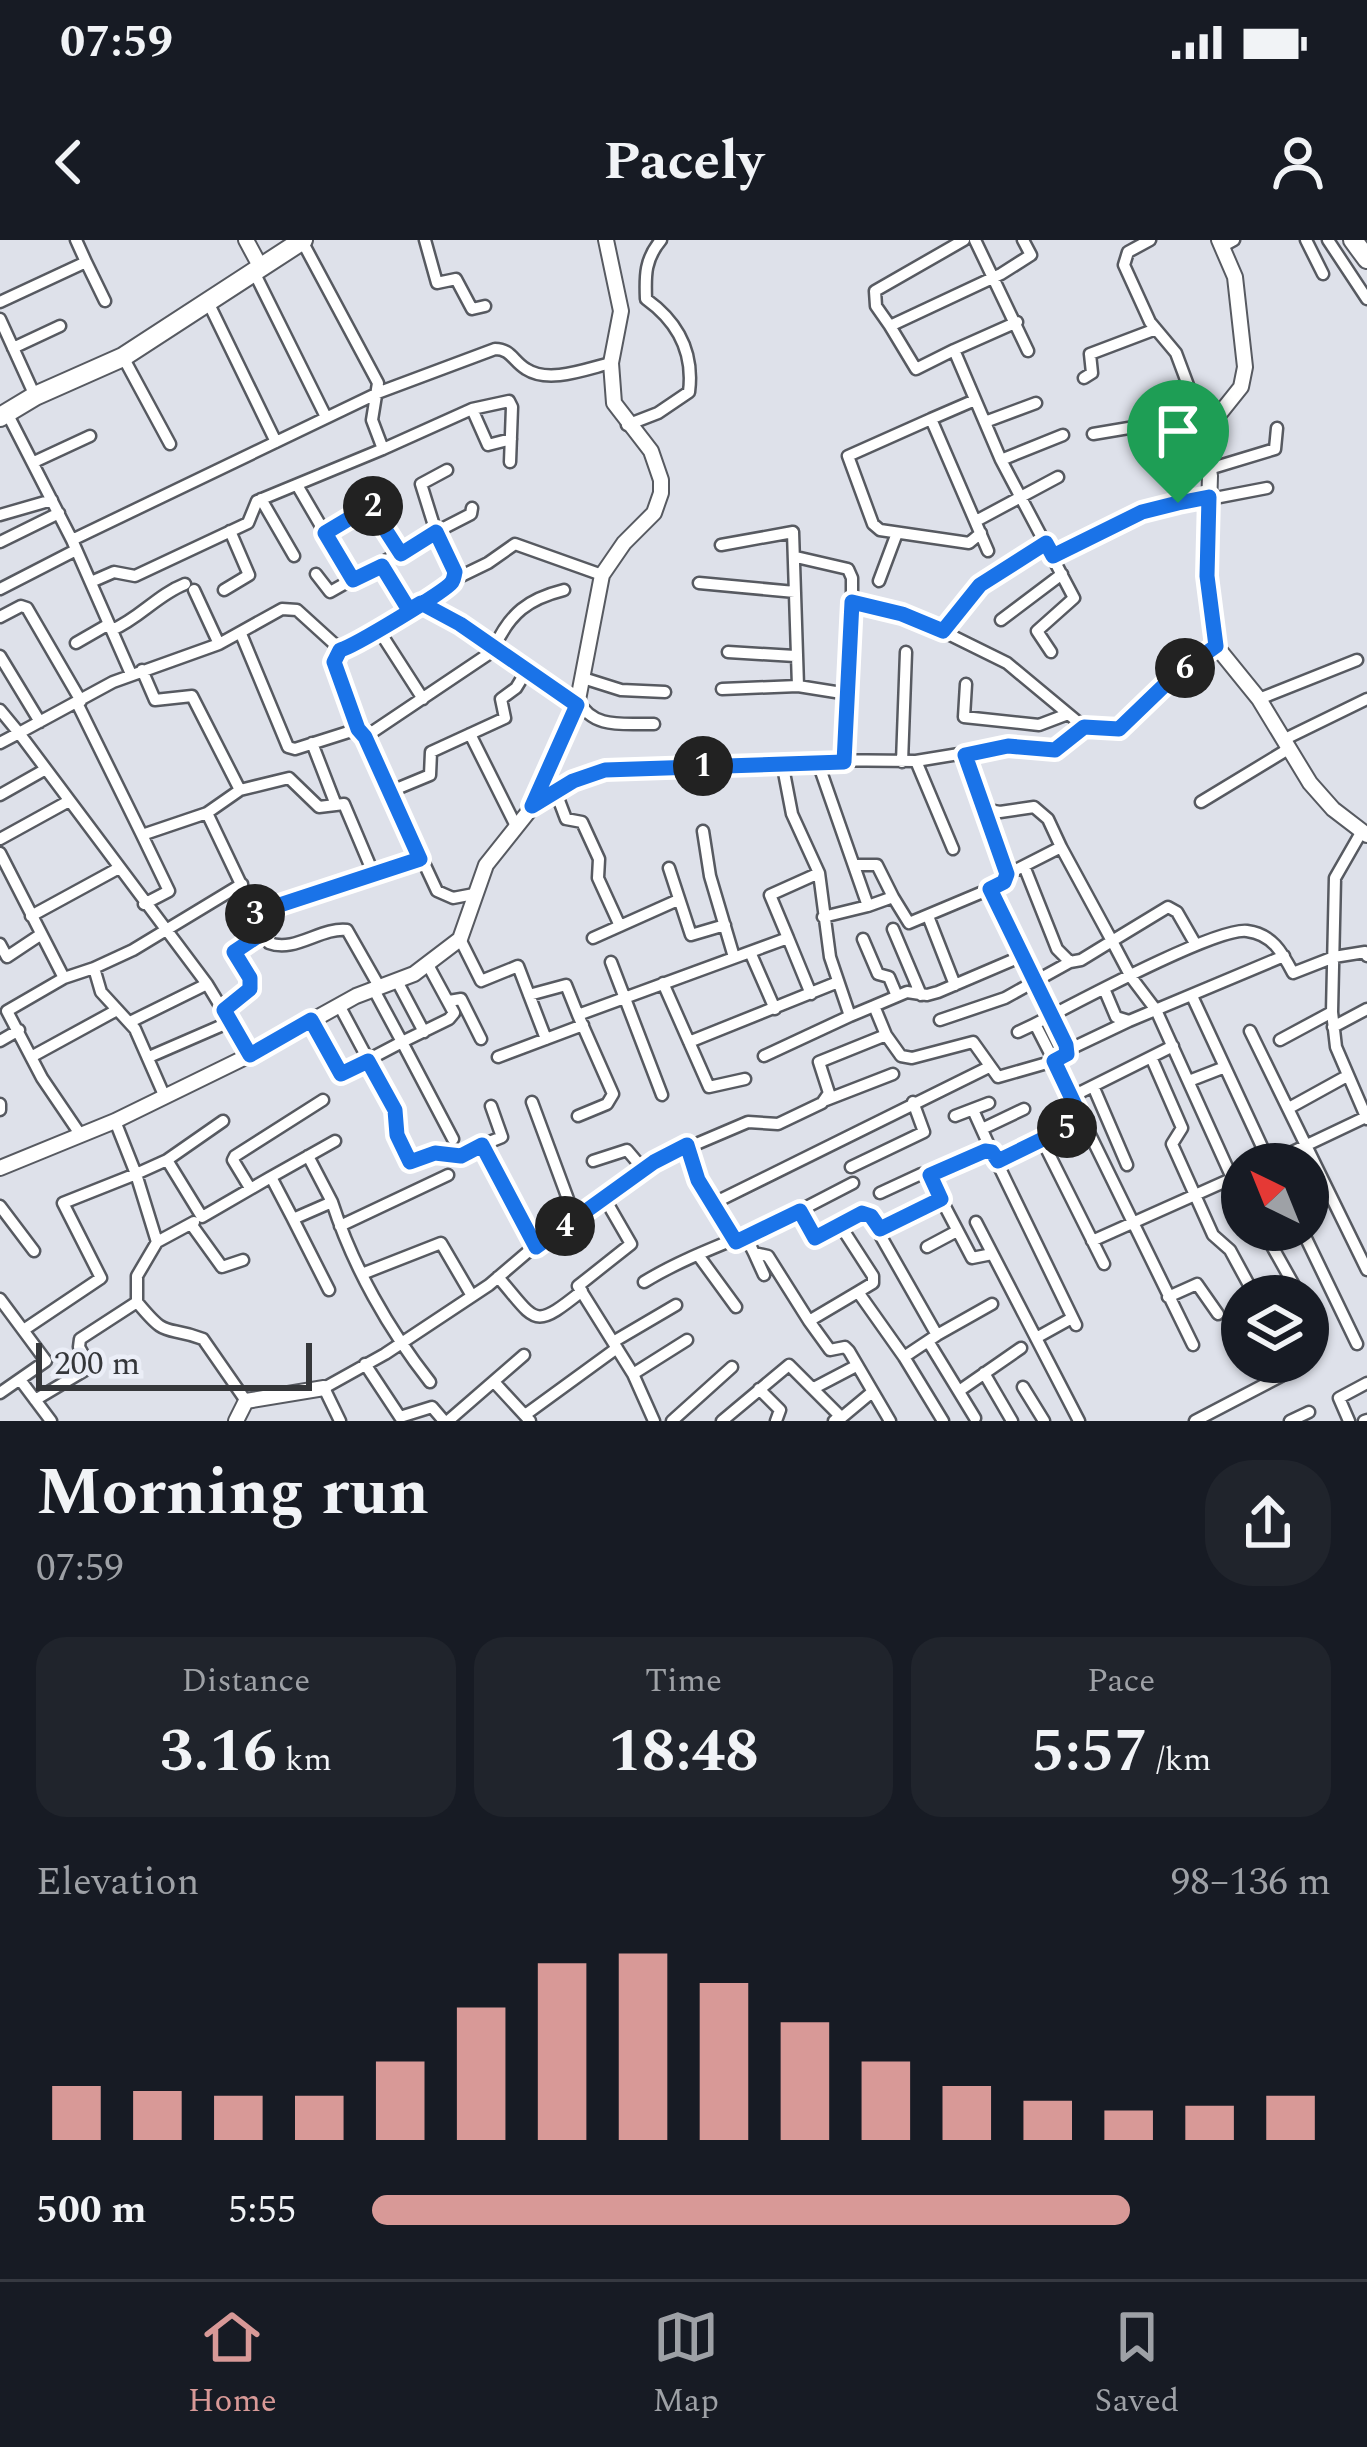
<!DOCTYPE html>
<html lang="en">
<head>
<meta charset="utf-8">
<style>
  :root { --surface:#171b24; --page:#20242c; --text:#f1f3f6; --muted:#9ea1a6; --line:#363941; --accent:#d89997 }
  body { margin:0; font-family:Spectral,serif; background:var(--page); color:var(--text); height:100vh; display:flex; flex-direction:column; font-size:45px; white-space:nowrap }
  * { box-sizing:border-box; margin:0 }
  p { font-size:39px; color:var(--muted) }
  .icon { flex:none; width:66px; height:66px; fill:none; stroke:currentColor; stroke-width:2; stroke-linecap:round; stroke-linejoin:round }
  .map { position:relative; height:1181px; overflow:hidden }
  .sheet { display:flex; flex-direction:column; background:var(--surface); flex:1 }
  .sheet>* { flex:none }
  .needle { width:78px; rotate:317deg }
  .buttons { position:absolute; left:1221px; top:903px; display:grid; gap:24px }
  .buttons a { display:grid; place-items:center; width:108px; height:108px; border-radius:50%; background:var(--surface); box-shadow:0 3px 9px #0004; font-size:60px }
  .scale { position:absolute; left:36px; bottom:30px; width:276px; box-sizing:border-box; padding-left:12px; border:6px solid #35373a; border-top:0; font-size:33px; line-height:42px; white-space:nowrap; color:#35373a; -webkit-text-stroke:9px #ebeef7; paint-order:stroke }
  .pin { position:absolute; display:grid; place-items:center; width:102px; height:102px; color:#fff; margin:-123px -51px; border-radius:50% 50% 50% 0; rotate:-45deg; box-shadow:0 0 12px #0007 }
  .pin .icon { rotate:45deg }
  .km { position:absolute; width:60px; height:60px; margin:-30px; border-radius:50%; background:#222; color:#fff; font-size:33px; line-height:60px; text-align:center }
  .round { display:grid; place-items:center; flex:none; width:126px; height:126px; border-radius:48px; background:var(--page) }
  .overview { display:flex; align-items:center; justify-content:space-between; height:204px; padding:0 36px }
  h1 { font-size:66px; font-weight:700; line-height:90px }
  .metrics { display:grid; grid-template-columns:repeat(3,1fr); gap:18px; height:204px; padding:12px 36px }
  .metrics div { display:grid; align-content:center; border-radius:30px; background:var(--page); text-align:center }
  .metrics b { font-size:60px; font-weight:700 }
  .metrics small { font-size:33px; font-weight:400 }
  .metrics p { font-size:33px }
  .chart { height:336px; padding:24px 36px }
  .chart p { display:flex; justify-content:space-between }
  .chart svg { width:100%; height:216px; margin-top:12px; stroke:var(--accent); stroke-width:6 }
  ul { padding:0 36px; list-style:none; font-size:39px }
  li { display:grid; grid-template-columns:192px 144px 1fr; align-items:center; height:90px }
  li i { height:30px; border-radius:15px; background:var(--accent) }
  .status { display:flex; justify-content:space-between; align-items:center; height:84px; padding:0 60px; background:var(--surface); direction:ltr }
  .status svg { height:33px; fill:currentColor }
  header { display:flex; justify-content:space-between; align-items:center; height:156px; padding:0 36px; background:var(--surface); font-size:54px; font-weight:700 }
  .dock { display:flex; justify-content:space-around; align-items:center; height:168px; border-top:3px solid var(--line); background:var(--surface); font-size:33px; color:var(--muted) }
  .dock a { display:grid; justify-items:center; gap:6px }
  .dock .selected { color:var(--accent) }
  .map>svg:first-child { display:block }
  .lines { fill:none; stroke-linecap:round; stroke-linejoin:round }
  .minor-casing { stroke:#575a61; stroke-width:15 }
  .tertiary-casing { stroke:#575a61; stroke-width:18 }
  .primary-casing { stroke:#575a61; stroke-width:22 }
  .trunk-casing { stroke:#575a61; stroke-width:22 }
  .minor { stroke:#fff; stroke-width:10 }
  .tertiary { stroke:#fff; stroke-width:14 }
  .primary { stroke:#fff; stroke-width:18 }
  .trunk { stroke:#fff; stroke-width:18 }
  .route-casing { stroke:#fff; stroke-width:24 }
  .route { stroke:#1a73e8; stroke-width:15 }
</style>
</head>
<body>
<div class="status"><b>07:59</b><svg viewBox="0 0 49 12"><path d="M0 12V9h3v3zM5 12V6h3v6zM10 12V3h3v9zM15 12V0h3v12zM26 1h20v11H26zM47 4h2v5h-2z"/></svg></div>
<header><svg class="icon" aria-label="back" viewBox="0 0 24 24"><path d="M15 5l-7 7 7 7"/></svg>Pacely<svg class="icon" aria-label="person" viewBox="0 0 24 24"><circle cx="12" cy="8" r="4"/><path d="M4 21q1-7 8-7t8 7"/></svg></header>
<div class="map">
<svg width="1367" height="1181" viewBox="0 0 1367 1181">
  <rect width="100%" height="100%" fill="#dee1ea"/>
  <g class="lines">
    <defs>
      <path id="minor" d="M76 0 86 22
        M425 0 437 43 456 39 472 69 485 66
        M964 0 875 51 876 66 890 86 1001 34 1031 15 1023 0
        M975 0 1028 111
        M1150 0 1128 12 1124 25 1150 82 1176 113 1207 196
        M1306 0 1323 34
        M1328 0 1367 59
        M302 1 378 143 372 180 383 209 472 169 509 161 512 167 510 222
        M1223 6 1234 0
        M253 30 326 177
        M207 60 276 202
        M0 62 86 22 105 61
        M0 79 35 156
        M890 86 916 129 954 110 1001 220 1074 358 1037 391 1051 412
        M13 108 60 86
        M954 110 1017 82
        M123 117 170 204
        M1084 138 1092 133 1090 114 1156 89
        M975 160 931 179 988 311
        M472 169 488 205 511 199
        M7 173 72 300 131 434
        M931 179 848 216 873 284 880 290 969 303 981 293
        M985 182 1036 163
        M627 185 658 173 689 152C694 113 678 82 646 59 645 35 645 19 661 0
        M1093 194 1200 176
        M1001 220 1063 195
        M34 222 90 196
        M1209 229 1275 209 1277 188
        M447 230 421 244 436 292 471 274 472 268
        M297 245 353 341
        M261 259 294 316
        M0 275 52 260
        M976 281 1058 237
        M325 293 372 265 401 313
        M72 300 380 152 495 109C511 109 513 121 526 129 549 144 586 129 611 123
        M0 302 59 273
        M721 305 793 292 798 446 848 454
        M796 317 848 329 852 338V362
        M1053 317 1142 272 1267 248
        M382 325 409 370
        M316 334 330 352 436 292 455 339 421 363
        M455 339 488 323 515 304 602 335
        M879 341 897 293
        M91 342 114 332 135 336 248 283 257 261 383 209
        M699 343 795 352
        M0 349 76 310
        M194 350 219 404
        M224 350 249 335 230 291
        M0 377 21 366 27 368 81 461
        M1001 380 1062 334
        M378 389 423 459
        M112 390C140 378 157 355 185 344
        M943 391 980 345 1046 303
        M241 394 288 507 295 509 358 489 365 497 437 651 453 658 474 654
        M76 403 109 384
        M494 408C510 373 528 359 564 350
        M341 410 334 422 358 489
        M728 412 795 416
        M0 416 40 482
        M142 430 155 460 192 456 240 550 207 573
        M583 438 621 450 665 452
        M966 444 964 477 1039 485 1068 474
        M722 449 798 446
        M1259 459 1357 420
        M578 460C593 490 624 483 654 484
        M77 463 142 595
        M0 470 19 493 113 442 219 404 282 369 297 370 341 410 351 407 421 363 460 384 577 465
        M470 494 516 586
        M365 497 496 409
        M1285 499 1367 459
        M0 503 19 493 207 744 250 815
        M312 503 336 565
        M965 515 984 569 1000 572 1034 567 1048 579 1061 607 1010 633 1004 642 990 649C1002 681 1018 714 1034 745 1045 766 1064 790 1067 814L1054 821 1035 784C1072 765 1216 687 1247 691 1272 694 1282 712 1293 733L1334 717 1365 712 1367 716
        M817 520 868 666 823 677
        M916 521 953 609
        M782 522 792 574 819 633 830 717 850 776 874 766 886 795 901 816 912 818 973 802 998 837 1054 821 1193 1105
        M844 522 852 362 928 384 1007 423 1084 487
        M902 522 906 412
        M240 550 289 538 319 567 344 564 374 635
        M555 550 566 579 582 582 599 619 598 638 620 686
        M389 552 430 535 431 512 505 478 501 459 516 448 527 430
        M0 555 46 529
        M1201 562 1290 508
        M533 565 573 541 605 530 817 520 916 521 1008 506 1055 510 1084 487 1119 489 1173 437 1216 406
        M984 569 1007 634
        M703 591 710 636 734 717
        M1362 591 1335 638 1332 772 1336 807 1367 879
        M0 599 69 561
        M0 613 64 738 94 728 101 752 135 789 164 855
        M857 625H877L893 657
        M1024 626 1057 709 1070 722 1081 720 1112 701 1061 607
        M669 628 691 695 725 685
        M144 664 169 651 142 595 207 573 269 703C295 713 321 687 347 690L380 748
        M868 666 893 657 909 683 990 649
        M255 673 420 619
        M31 676 119 628
        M928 676 955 745
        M893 689 921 755
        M593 698 678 660
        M788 698 811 754
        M460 699 481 741 518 726 546 799
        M863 699 878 734 889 737 897 756
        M0 704 7 717 40 695
        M1196 705 1177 672 1168 667 1112 701 1131 737 1156 770 1242 960
        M750 712 775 769
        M611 722 662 855
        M428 725 454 773 449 779 402 802 453 899
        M94 728 133 710 242 644
        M64 738 7 771 42 838 80 894
        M397 741 424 792
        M663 743 709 847 745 839
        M1105 751 1116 777 1129 781 1284 716
        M529 755 566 745 578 775 788 698 770 655 819 633
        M1192 756 1270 924
        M449 761 461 759 481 799
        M339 765 395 870 397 895 407 918 414 922C439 911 458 917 482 905L536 1007
        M874 766 907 752 927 755 938 752 1020 717
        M224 769 245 755 252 744 234 712 264 693
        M311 780 341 834 402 802 374 750
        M940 780 1005 758 1070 722
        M130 782 207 744
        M1333 787 1367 769
        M1250 791 1367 1030
        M1018 792 1035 784
        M1280 800 1332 772
        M0 801 19 790
        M689 802 838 742
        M1068 810 1129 781
        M764 816 850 776
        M31 817 117 770
        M149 817 232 781
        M498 817 583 785
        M1151 817 1182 888 1172 904 1213 995 1230 1010 1255 1056
        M1189 841 1225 827
        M1093 846 1127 925
        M1073 856 1173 806
        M826 860 893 834
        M532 862 575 978
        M0 864V870
        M1289 868 1347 836
        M973 870 992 912
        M578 876 607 864 613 854 578 775
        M955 876 989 863
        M115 881 136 934 167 920 202 977 271 937 293 979 332 962C353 1027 389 1090 430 1142
        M982 889 1024 869
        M1042 900 1104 1024
        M482 905 502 897 491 866
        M687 905 698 940 736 1002
        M308 916 332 962
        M167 920 223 881
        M593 921 627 910 644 930
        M998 921 1083 880
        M1267 924 1366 877
        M851 927 924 892 913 862
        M271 937 335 901
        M250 948 233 920 235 916 323 860
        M880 953 921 934 930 935 992 912 1076 1085
        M605 959 631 1004 578 1046 633 1134 654 1181
        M941 959 972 1018 992 1014
        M714 963 989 827
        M0 966 34 1011
        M799 971 853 943
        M293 979 329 1050
        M976 982 1079 1181
        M191 984 222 1027 243 1020
        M840 985 873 1036V1043L858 1052
        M340 986 448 935
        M880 989 941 959 930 935
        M1263 990 1300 1056
        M1302 990 1357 1104
        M746 997 754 1013 768 1016 809 1081
        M1092 1001 1242 934
        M157 1002 194 982
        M927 1007 957 991
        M754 1013 764 1035
        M698 1015 736 1067
        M362 1034 441 1003 472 1056
        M498 1037C537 1082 532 1091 582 1051
        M644 1042C693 1012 749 996 799 971L815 998 867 972 937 1095 904 1117 858 1052 809 1081 830 1110 845 1107 849 1111 890 1181
        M1168 1057 1197 1044 1218 1074
        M0 1059 46 1121 0 1153
        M1308 1071 1311 1077
        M25 1089 101 1038 63 963 136 934 157 1002 137 1036V1062C169 1101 163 1084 203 1099L246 1161
        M937 1095 992 1064
        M1036 1098 1072 1078
        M928 1101 975 1178
        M613 1102 676 1065
        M904 1117 943 1181
        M365 1124 400 1177 432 1167 444 1181
        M984 1133 1012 1181
        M633 1134 687 1100
        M21 1141 51 1181
        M495 1143 530 1181
        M1023 1147 1044 1181
        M814 1148 856 1126
        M759 1149 780 1170 776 1181
        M959 1151 1021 1108
        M35 1160 87 1129 89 1125 79 1107 80 1099 137 1062
        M525 1175 617 1108
        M841 1178 871 1153
        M340 1181 324 1148 385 1114 489 1045 530 1010 654 922 748 882 778 884 822 863 829 853 819 822 886 795
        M448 1181 524 1115
        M672 1181 732 1127
        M722 1181 789 1125 840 1176 834 1181
        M1195 1181 1304 1124
        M1290 1181 1309 1172
        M1349 1181 1339 1158 1367 1143
        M1364 1181 1367 1180"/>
      <path id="tertiary" d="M246 0 260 26
        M1219 0 1235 37 1245 127 1241 147 1217 177 1204 202 1210 236 1207 336 1216 406 1259 459 1310 543 1333 569 1367 595
        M0 928 115 881 250 815 356 756 414 734 460 699 486 625 533 566 577 465 602 335 624 303 654 273 661 253V240L651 211 614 163 611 123 621 71 606 0
        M236 1181 246 1161 324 1148"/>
      <path id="primary" d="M0 177 35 156 123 117 303 0"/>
      <path id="trunk" d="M1353 0 1367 19"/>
    </defs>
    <!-- minor casing -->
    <use href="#minor" class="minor-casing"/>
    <!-- tertiary casing -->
    <use href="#tertiary" class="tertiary-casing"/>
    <!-- primary casing -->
    <use href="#primary" class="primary-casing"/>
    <!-- trunk casing -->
    <use href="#trunk" class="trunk-casing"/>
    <!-- minor -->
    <use href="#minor" class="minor"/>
    <!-- tertiary -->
    <use href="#tertiary" class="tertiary"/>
    <!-- primary -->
    <use href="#primary" class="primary"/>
    <!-- trunk -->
    <use href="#trunk" class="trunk"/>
  </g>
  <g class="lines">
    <defs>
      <path id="route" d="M1178 263 1142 272 1053 316 1046 303 980 345 943 391 902 374 852 362 844 522 605 530 573 541 532 566 577 465 460 384 421 363 409 370 382 326 353 340 325 293 370 266 401 314 436 292 455 332C454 336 454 339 452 342 446 351 353 407 340 410L334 422 358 489 365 497 420 619 255 673 264 692 234 712 250 738V749L224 770 250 815 311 780 341 834 368 821 395 870 397 895 410 922 435 913 461 916 482 905 536 1007 654 922 687 905 698 940 736 1002 800 971 815 998 862 973 871 976 880 989 941 959 930 935 985 911 992 912 998 921 1082 880 1054 821 1067 814 1066 805 990 649 1004 642 1007 634 965 515 1008 506 1055 510 1084 487 1119 489 1173 437 1216 406 1207 336 1209 257 1178 263"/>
    </defs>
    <!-- route casing -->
    <use href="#route" class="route-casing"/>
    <!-- route -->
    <use href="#route" class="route"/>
  </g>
</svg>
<div class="buttons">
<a><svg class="needle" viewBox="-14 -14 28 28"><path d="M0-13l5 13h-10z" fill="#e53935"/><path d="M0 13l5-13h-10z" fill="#9ea1a6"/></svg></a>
<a><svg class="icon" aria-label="layers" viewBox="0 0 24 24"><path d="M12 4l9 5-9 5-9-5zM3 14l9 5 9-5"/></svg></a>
</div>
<div class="scale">200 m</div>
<div class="pin" style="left:1178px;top:263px;background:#1e9e55"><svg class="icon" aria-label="arrive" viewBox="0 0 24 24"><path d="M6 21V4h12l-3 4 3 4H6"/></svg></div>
<b class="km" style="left:703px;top:526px">1</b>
<b class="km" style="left:373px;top:266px">2</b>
<b class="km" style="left:255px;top:674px">3</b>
<b class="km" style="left:565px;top:986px">4</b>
<b class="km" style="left:1067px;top:888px">5</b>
<b class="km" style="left:1185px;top:428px">6</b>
</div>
<section class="sheet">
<div class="overview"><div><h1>Morning run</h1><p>07:59</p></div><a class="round"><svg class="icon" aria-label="share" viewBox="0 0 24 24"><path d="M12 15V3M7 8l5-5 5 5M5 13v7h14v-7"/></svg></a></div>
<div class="metrics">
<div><p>Distance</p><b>3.16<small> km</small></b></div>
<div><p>Time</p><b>18:48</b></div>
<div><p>Pace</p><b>5:57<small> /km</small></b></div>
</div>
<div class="chart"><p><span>Elevation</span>98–136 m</p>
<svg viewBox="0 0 160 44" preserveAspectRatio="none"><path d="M5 44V33M15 44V34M25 44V35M35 44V35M45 44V28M55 44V17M65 44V8M75 44V6M85 44V12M95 44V20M105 44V28M115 44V33M125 44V36M135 44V38M145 44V37M155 44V35"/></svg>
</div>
<ul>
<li><b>500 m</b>5:55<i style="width:79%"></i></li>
</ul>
</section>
<nav class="dock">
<a class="selected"><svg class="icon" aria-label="home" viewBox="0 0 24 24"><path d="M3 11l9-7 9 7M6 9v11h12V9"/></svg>Home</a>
<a><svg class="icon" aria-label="map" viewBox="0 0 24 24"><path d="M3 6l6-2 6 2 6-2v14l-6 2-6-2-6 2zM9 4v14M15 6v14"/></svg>Map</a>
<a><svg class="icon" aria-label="saved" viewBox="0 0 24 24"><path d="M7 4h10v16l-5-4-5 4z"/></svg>Saved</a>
</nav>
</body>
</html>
